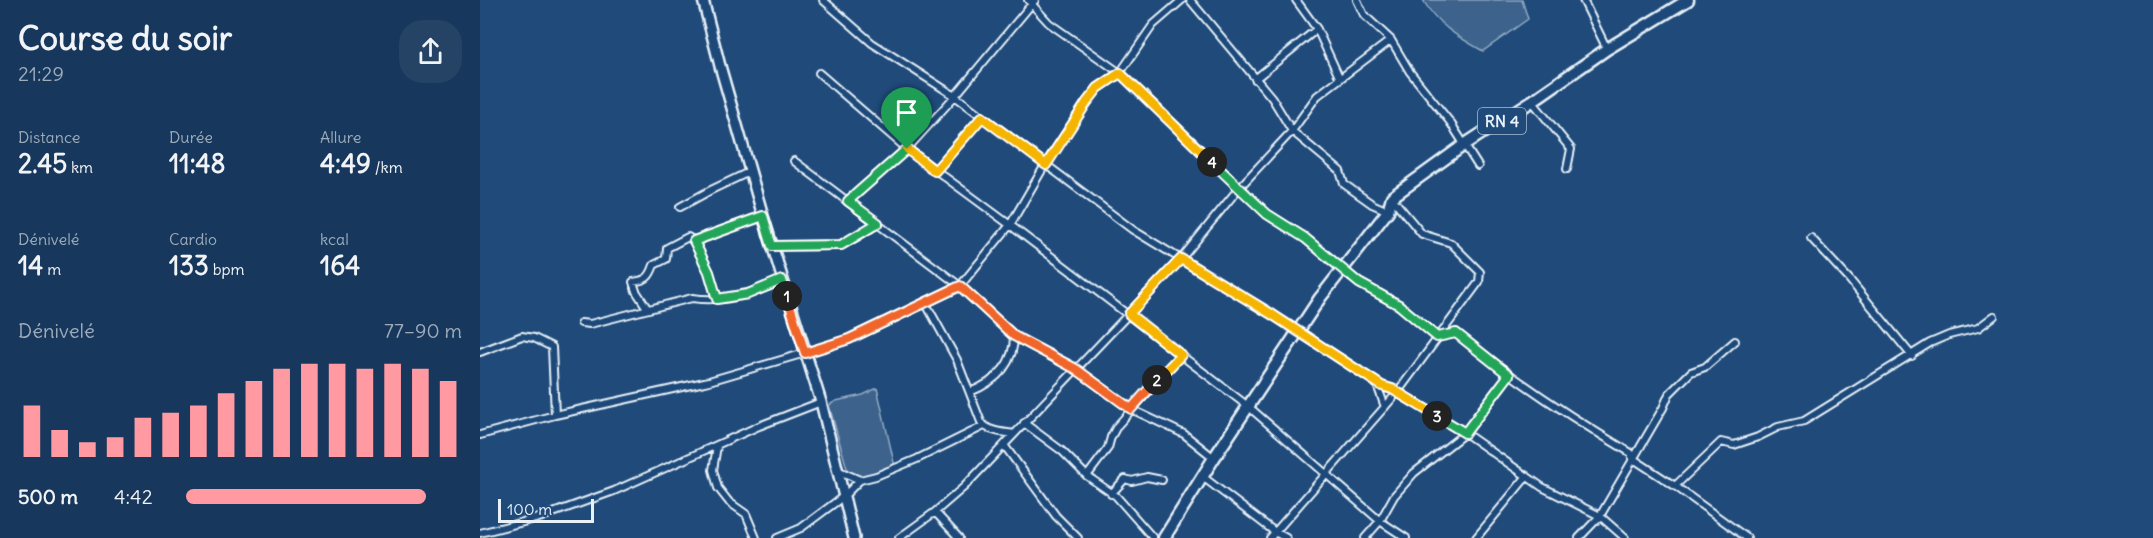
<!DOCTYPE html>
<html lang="fr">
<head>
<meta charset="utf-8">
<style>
  :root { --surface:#17385c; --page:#244365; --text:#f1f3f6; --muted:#9eacbb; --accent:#ff9aa2 }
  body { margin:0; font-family:Delius,sans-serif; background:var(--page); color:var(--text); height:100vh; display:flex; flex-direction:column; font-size:22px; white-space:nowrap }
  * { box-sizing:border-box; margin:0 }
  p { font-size:20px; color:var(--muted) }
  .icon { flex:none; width:33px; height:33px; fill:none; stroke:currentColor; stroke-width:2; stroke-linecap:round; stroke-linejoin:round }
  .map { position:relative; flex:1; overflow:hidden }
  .panel { display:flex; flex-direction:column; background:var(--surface); width:480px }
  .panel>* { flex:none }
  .scale { position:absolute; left:18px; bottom:15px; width:96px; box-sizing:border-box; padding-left:6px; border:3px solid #e8f1f8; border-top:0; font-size:16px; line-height:21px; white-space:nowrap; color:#e8f1f8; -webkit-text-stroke:4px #1f4a7a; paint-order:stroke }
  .pin { position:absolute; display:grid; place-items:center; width:51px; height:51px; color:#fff; margin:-62px -26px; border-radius:50% 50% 50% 0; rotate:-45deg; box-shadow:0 0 6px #0007 }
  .pin .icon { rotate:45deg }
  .km { position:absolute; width:30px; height:30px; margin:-15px; border-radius:50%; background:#222; color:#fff; font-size:16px; line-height:30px; text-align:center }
  .round { display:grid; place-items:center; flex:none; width:63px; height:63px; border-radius:24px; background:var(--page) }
  .overview { display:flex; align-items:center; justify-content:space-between; height:102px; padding:0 18px }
  h1 { font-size:33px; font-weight:700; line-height:45px }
  .figures { display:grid; grid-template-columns:repeat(3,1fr); gap:9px; height:102px; padding:6px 18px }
  .figures div { display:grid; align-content:center }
  .figures b { font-size:26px; font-weight:700 }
  .figures small { font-size:16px; font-weight:400 }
  .figures p { font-size:16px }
  .chart { height:168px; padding:12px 18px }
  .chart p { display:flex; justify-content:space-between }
  .chart svg { width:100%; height:108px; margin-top:6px; stroke:var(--accent); stroke-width:6 }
  ul { padding:0 18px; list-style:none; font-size:20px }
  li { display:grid; grid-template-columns:96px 72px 1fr; align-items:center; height:45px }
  li i { height:15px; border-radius:8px; background:var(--accent) }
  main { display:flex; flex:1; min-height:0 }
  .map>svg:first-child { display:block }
  .green { fill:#3c628c; stroke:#92aac2; stroke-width:1.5 }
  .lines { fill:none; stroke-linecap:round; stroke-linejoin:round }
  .street-casing { stroke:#e8f1f8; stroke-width:10 }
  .primary-casing { stroke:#e8f1f8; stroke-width:14 }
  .highway-casing { stroke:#e8f1f8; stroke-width:15 }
  .street { stroke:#1f4a7a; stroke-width:6 }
  .primary { stroke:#1f4a7a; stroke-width:9 }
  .highway { stroke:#1f4a7a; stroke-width:10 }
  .split-1-casing { stroke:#fff; stroke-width:12 }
  .split-2-casing { stroke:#fff; stroke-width:12 }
  .split-3-casing { stroke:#fff; stroke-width:12 }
  .split-4-casing { stroke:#fff; stroke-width:12 }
  .split-5-casing { stroke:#fff; stroke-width:12 }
  .split-1 { stroke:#22a559; stroke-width:8 }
  .split-2 { stroke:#f0652b; stroke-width:8 }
  .split-3 { stroke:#f5b400; stroke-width:8 }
  .split-4 { stroke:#22a559; stroke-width:8 }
  .split-5 { stroke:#f5b400; stroke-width:8 }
  .labels { text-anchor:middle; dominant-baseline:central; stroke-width:5; stroke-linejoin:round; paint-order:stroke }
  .shield { fill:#1f4a7a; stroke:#acbfd2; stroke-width:1.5 }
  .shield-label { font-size:16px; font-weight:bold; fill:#e8f1f8 }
</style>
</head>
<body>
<main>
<section class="panel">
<div class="overview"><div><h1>Course du soir</h1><p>21:29</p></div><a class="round"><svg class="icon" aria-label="share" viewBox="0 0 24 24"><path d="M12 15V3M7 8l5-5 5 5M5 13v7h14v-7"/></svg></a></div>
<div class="figures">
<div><p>Distance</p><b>2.45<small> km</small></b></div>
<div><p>Durée</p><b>11:48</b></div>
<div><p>Allure</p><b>4:49<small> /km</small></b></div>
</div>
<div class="figures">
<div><p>Dénivelé</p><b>14<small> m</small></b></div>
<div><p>Cardio</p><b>133<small> bpm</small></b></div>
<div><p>kcal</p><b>164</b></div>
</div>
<div class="chart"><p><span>Dénivelé</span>77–90 m</p>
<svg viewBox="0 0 160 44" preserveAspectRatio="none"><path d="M5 44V23M15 44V33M25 44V38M35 44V36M45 44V28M55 44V26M65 44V23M75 44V18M85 44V13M95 44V8M105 44V6M115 44V6M125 44V8M135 44V6M145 44V8M155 44V13"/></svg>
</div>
<ul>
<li><b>500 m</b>4:42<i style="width:87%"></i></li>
</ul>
</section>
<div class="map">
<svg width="1673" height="538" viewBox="0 0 1673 538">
  <rect width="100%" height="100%" fill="#1f4a7a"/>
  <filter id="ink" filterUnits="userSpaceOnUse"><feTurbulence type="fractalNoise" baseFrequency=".0167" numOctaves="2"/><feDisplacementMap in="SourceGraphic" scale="12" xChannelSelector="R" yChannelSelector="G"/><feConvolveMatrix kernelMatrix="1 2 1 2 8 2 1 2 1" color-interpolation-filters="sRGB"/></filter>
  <g filter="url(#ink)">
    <!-- green -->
    <path class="green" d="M943 0H1042L1048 19 1003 51C978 37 957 25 943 0Z
      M397 388 415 467 381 478 368 472 349 405 356 401 383 395Z"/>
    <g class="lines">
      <defs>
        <path id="street" d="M343 0 392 43 475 96 653 230 793 315 902 386 912 389 985 433 1062 487 1120 516 1145 538
          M548 0 569 23 640 73 787 214 825 238 879 283 919 305 958 337 976 333C1031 378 1090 417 1151 453L1152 458 1195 486 1267 538
          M710 0 792 98 812 131 860 171 864 184 892 204 908 211
          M816 0 837 29 860 79
          M877 0 884 15 911 40 930 72 970 122 998 166
          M1103 0 1127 49
          M339 73 427 149 530 225 769 407 900 521 926 538
          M775 79 837 29
          M1052 101 1091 149 1087 169
          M314 161 480 286 534 336 596 369 651 409 704 434 734 458
          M455 171 502 117
          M368 201 427 149 475 96 555 0
          M200 207 231 190 271 171
          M1331 238 1369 279 1432 356
          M214 241 229 272 237 299
          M292 246 361 245 378 236 398 223
          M445 302 477 360 501 422C508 432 523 432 534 434
          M167 308 156 291 153 282C167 280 170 277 174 265L186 259 187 248 208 237 214 241 283 216
          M101 323 110 324 212 298C244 303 274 294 302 280
          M0 352 42 336 54 338 72 347 75 415
          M896 382 905 407
          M490 392C515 382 534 365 534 336
          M544 423 582 451 607 476 636 496 673 538
          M0 435 75 415 229 381 325 353 369 339 480 286 530 225 565 165 607 102 618 88 640 73 673 25 702 0
          M524 445 576 516 598 538
          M237 446 233 470 238 488 249 502 266 514 276 538
          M357 470 380 480
          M607 476 628 448 631 437 637 426 701 355
          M723 477 795 532 806 538
          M1195 486 1241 442 1254 445 1278 437 1298 427 1324 421 1450 343 1469 335 1498 328 1514 316
          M631 494 645 479 652 481 667 477 682 480
          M455 512 479 538
          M0 533 59 518 134 491 279 426 341 402
          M297 538 321 528 364 496 380 480 396 476 437 459 504 426
          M419 538 455 512 484 487 701 259 759 188 812 131 837 96 911 40
          M790 538 917 393 999 282 1000 272 971 243 942 234 912 198
          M885 538 900 521 914 496 934 473 985 433 1029 375
          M996 538 1047 476
          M1099 538 1120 516 1183 408 1189 394 1211 372 1225 367 1255 341"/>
        <path id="primary" d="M223 0 240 66 283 216 341 402 374 538"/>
        <path id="highway" d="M684 538 734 458 840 298 908 211 912 197 984 145 1052 101 1127 49 1208 0"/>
      </defs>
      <!-- street casing -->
      <use href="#street" class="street-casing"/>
      <!-- primary casing -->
      <use href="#primary" class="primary-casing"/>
      <!-- highway casing -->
      <use href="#highway" class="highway-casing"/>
      <!-- street -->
      <use href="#street" class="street"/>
      <!-- primary -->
      <use href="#primary" class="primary"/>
      <!-- highway -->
      <use href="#highway" class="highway"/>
    </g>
  </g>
  <g class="lines" filter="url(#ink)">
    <defs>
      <path id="split-1" d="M307 296 302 280 268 294 237 299 229 272 214 241 283 216 292 246 361 245 398 223 368 201 427 149"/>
      <path id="split-2" d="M307 296 325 353 369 339 480 286 534 336 596 369 651 409 677 380"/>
      <path id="split-3" d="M677 380 701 355 649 314 701 259 793 315 902 386 912 389 957 416"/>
      <path id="split-4" d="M732 162 787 214 825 238 879 283 919 305 957 337 976 333 1029 375 985 433 957 416"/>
      <path id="split-5" d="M427 149 455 171 502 117 566 165 607 102 618 88 640 73 732 162"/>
    </defs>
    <!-- split-1 casing -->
    <use href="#split-1" class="split-1-casing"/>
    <!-- split-2 casing -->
    <use href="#split-2" class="split-2-casing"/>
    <!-- split-3 casing -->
    <use href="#split-3" class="split-3-casing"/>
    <!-- split-4 casing -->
    <use href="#split-4" class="split-4-casing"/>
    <!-- split-5 casing -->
    <use href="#split-5" class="split-5-casing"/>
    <!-- split-1 -->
    <use href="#split-1" class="split-1"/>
    <!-- split-2 -->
    <use href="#split-2" class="split-2"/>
    <!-- split-3 -->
    <use href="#split-3" class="split-3"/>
    <!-- split-4 -->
    <use href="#split-4" class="split-4"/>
    <!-- split-5 -->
    <use href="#split-5" class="split-5"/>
  </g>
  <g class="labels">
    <!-- shield labels -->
    <rect class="shield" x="998" y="108" width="48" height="26" rx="4.5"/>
    <g class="shield-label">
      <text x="1022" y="121">RN 4</text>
    </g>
  </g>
</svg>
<div class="scale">100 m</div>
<div class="pin" style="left:427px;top:149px;background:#1e9e55"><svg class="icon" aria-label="arrive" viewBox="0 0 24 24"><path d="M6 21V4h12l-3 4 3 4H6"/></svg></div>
<b class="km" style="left:307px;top:296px">1</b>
<b class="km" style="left:677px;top:380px">2</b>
<b class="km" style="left:957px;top:416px">3</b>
<b class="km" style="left:732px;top:162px">4</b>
</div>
</main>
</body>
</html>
